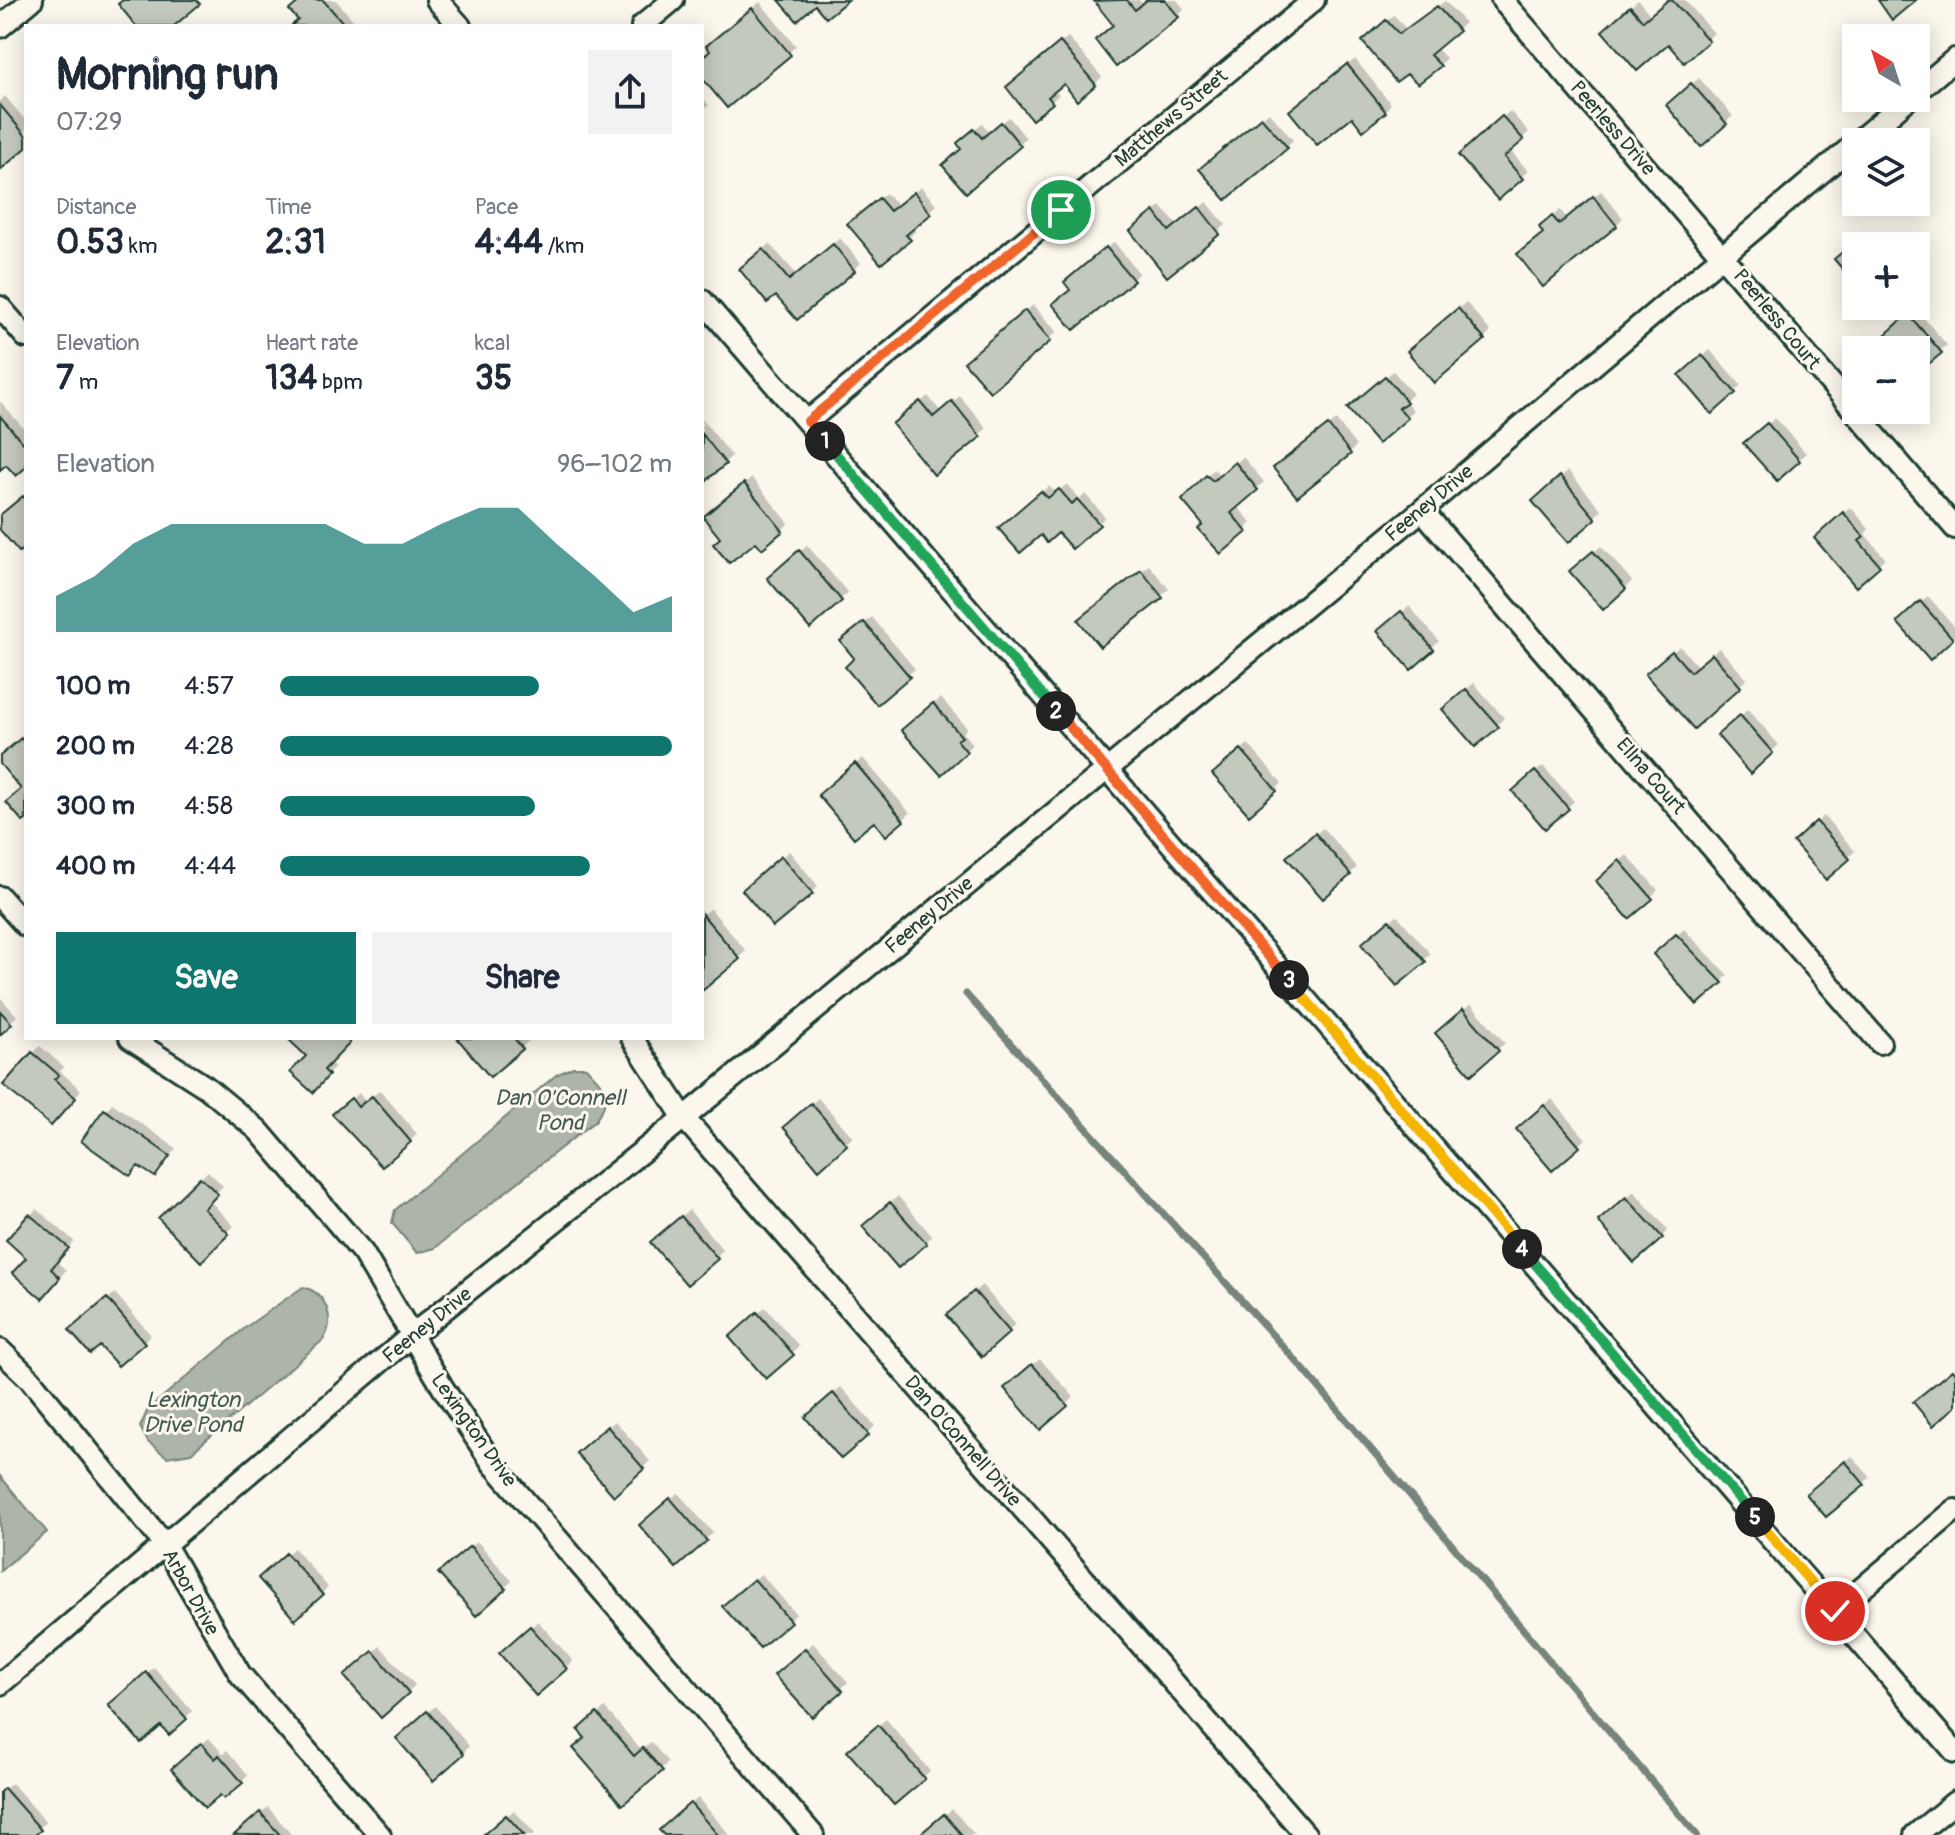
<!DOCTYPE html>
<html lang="en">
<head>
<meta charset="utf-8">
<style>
  :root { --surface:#fff; --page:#f2f2f3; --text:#1f2937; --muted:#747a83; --accent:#0f766e }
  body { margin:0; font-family:Pangolin,sans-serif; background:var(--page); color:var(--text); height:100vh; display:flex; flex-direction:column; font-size:30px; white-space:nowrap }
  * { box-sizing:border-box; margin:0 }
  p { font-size:26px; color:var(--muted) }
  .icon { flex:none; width:44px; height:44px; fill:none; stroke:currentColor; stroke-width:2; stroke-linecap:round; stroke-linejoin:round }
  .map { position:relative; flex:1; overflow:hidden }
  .drawer { position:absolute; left:24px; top:24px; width:680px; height:1016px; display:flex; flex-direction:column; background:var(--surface); border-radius:0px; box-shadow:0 4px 20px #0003 }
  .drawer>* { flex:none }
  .needle { width:52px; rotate:321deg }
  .controls { position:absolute; left:1842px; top:24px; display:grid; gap:16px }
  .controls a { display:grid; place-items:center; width:88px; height:88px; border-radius:0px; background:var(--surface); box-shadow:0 4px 20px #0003; font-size:40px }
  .pin { position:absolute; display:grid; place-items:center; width:68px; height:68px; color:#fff; margin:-34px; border:4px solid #fff; border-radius:50%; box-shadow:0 2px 8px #0007 }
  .km { position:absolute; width:40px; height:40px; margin:-20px; border-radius:50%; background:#222; color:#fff; font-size:22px; line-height:40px; text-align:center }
  .round { display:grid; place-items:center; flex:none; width:84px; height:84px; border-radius:0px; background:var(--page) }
  .head { display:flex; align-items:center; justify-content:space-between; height:136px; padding:0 32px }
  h1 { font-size:44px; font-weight:700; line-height:60px }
  .stats { display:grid; grid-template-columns:repeat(3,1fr); gap:12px; height:136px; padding:8px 32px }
  .stats div { display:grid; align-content:center }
  .stats b { font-size:34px; font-weight:700 }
  .stats small { font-size:22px; font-weight:400 }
  .stats p { font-size:22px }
  .chart { height:224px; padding:16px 32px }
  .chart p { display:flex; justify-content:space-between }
  .chart svg { width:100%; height:144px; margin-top:8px; fill:var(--accent); opacity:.7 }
  .button { display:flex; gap:16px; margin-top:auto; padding:16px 32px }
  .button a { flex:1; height:92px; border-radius:0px; background:var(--accent); color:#fff; font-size:32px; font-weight:700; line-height:92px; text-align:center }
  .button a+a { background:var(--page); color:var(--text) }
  ul { padding:0 32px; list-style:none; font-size:26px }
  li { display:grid; grid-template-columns:128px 96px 1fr; align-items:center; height:60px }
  li i { height:20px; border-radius:10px; background:var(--accent) }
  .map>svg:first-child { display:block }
  .water { fill:#adb4aa; stroke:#74847b; stroke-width:2 }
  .shadow { fill:#0003 }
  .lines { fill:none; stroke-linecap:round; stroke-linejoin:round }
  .stream { stroke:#74847b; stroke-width:7 }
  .building { fill:#c4c9be; stroke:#1f3d34; stroke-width:2 }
  .street-casing { stroke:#1f3d34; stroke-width:26 }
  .street { stroke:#fbf7ec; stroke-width:20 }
  .split-1-casing { stroke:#fff; stroke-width:16 }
  .split-2-casing { stroke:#fff; stroke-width:16 }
  .split-3-casing { stroke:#fff; stroke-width:16 }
  .split-4-casing { stroke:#fff; stroke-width:16 }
  .split-5-casing { stroke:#fff; stroke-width:16 }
  .split-6-casing { stroke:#fff; stroke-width:16 }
  .split-1 { stroke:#f0652b; stroke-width:10 }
  .split-2 { stroke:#22a559; stroke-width:10 }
  .split-3 { stroke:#f0652b; stroke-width:10 }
  .split-4 { stroke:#f5b400; stroke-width:10 }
  .split-5 { stroke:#22a559; stroke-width:10 }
  .split-6 { stroke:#f5b400; stroke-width:10 }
  .labels { text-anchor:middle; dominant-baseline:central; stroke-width:6; stroke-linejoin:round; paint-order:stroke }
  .street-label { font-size:20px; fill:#1f3d34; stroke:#fbf7ec }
  .water-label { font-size:22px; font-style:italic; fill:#425b52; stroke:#fbf7ec }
</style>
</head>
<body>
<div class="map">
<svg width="1955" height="1835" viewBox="0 0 1955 1835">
  <rect width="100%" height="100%" fill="#fbf7ec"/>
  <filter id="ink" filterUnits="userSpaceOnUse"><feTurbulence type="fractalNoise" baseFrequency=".0125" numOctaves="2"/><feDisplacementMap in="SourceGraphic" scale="16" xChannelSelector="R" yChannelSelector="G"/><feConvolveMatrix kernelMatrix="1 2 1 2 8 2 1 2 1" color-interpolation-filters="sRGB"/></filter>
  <g filter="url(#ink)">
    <!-- water -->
    <path class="water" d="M573 1067H586L605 1088 604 1106 596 1120 435 1248 417 1253 392 1223 395 1210 556 1075Z
      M303 1287C327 1293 336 1320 323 1340L191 1453 167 1457 148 1442 140 1427 148 1409 246 1327Z
      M0 1476 47 1532 0 1571Z"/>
    <!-- shadow -->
    <path class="shadow" d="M303 0H336L358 26H294L300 20Z
      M1139 0 1143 4 1148 0H1177L1184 9 1177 16 1115 24 1097 1Z
      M1638 0 1651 16 1670 0H1685L1714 33 1685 60 1668 41 1611 24Z
      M1445 1 1465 23 1436 48 1446 58 1440 65 1371 34 1394 15 1406 29Z
      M760 2 796 46 727 105 702 75V59L712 50 716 39Z
      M1068 37 1102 77 1095 84 1064 81 1054 89 1059 95 1033 117 1015 81Z
      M1355 59 1391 104 1385 111 1352 114 1299 104Z
      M1699 78 1733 116 1701 144 1675 99Z
      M5 96 26 121V145L0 167V101Z
      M702 97 709 105 702 111Z
      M1510 111 1529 132 1510 150 1528 171 1521 177 1467 148Z
      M1269 112 1293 140 1286 147 1209 163Z
      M1009 117 1026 138 1019 144 964 148 966 137 982 123 990 133Z
      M921 187 937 205 912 227 916 231 881 262 856 217 886 193 898 206Z
      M1601 191 1623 218 1616 225 1545 232 1548 220 1560 210 1567 218Z
      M1207 202 1226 225 1167 274 1139 224 1161 206 1177 225Z
      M1866 234 1876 246H1856V282L1844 253Z
      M840 238 861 263 797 317 748 262 770 244 797 275Z
      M1114 242 1139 273 1132 280 1073 276Z
      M1466 302 1491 332 1484 339 1417 344Z
      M1033 305 1057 332 991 390 973 355Z
      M1916 309 1947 345 1918 370 1916 350H1900L1894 328Z
      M1710 350 1741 385 1734 392 1688 369Z
      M1393 371 1413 394 1405 401 1413 410 1406 417 1357 402Z
      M928 396 941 412 960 396 987 428 934 472 902 417Z
      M0 401 26 431V464L6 462 0 467Z
      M1775 418 1806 453 1777 479 1753 437Z
      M702 419 732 456 702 482Z
      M1336 420 1356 446 1350 453 1283 461Z
      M1243 457 1264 482 1237 506 1252 523 1221 551 1185 500 1214 469 1221 476Z
      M1568 471 1602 510 1569 540 1541 494Z
      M752 478 789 523 782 530 756 539 713 510Z
      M1067 484 1080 499 1085 494 1105 517 1098 524 1059 531 1007 521 1049 486 1056 493Z
      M1851 507 1869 529 1865 534 1885 558 1856 584 1823 531Z
      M807 545 848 593 810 626 776 572Z
      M1601 546 1632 581 1625 588 1579 565Z
      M1149 565 1169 589 1101 645 1088 613Z
      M1928 596 1955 627V635L1930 657 1906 615Z
      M1409 606 1439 641 1411 667 1387 625Z
      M872 617 915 669 908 675 857 658 850 635Z
      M1680 646 1698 667 1719 648 1747 679 1694 726 1655 667Z
      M1474 683 1504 718 1497 725 1451 702Z
      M941 698 967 728 963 733 973 744 941 772 911 723Z
      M1748 709 1779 745 1750 771 1726 729Z
      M1248 744 1282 783 1276 790 1222 767Z
      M863 758 910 813 903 820 874 819 827 788Z
      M1543 766 1574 801 1567 808 1521 785Z
      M1824 816 1855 851 1848 858 1802 835Z
      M1323 828 1357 867 1350 874 1296 851Z
      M789 851 818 886 812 892 751 883Z
      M1627 855 1658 890 1629 916 1605 874Z
      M710 908 746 951 702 989V915Z
      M1397 915 1431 954 1424 960 1370 937Z
      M1684 929 1728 975 1722 982 1663 948Z
      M0 997 17 1016 0 1032Z
      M1471 1004 1505 1043 1471 1072 1444 1027Z
      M290 1038H352L329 1062 335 1067 313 1090 308 1056Z
      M460 1038H527L529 1041 490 1074Z
      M40 1046 64 1067 60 1071 81 1090 58 1117 6 1085Z
      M380 1090 417 1134 410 1141 342 1107 359 1093 366 1102Z
      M818 1098 853 1137 819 1167 792 1121Z
      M1552 1099 1586 1139 1553 1168 1525 1122Z
      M112 1103 176 1148 161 1168 139 1164 84 1141Z
      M208 1171 223 1186 209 1200 234 1226 201 1259 160 1218Z
      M1634 1191 1668 1230 1661 1237 1608 1214Z
      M898 1196 932 1236 925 1242 872 1219Z
      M37 1209 74 1241 56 1261 66 1270 49 1290 29 1258 30 1215Z
      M689 1210 723 1250 687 1283 659 1236Z
      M982 1285 1015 1324 1009 1331 955 1308Z
      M115 1293 151 1335 118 1363 79 1324Z
      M765 1307 799 1346 792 1353 739 1330Z
      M1040 1359 1074 1397 1040 1427 1013 1381Z
      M841 1387 875 1426 841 1456 814 1410Z
      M615 1421 650 1461 614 1493 586 1447Z
      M1852 1456 1870 1477 1863 1484 1816 1487Z
      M678 1493 713 1533 676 1565 649 1518Z
      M477 1541 512 1581 476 1613 448 1566Z
      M294 1548 328 1587 321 1594 267 1571Z
      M761 1574 796 1614 789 1620 732 1599Z
      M538 1621 573 1661 537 1693 509 1647Z
      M813 1643 848 1682 841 1689 784 1668Z
      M380 1646 415 1685 408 1692 354 1669Z
      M154 1667 192 1711 186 1718 161 1724 117 1699Z
      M435 1706 469 1746 463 1753 405 1732Z
      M605 1708 641 1750 651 1742 668 1762 661 1769 587 1738V1723Z
      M886 1719 930 1771 923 1777 856 1744Z
      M209 1738 223 1754 227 1750 248 1775 242 1781 180 1762Z
      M12 1783 46 1822 32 1835H0V1793Z
      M698 1798 730 1835H666L669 1823Z
      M268 1807 292 1835H236L239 1832Z
      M952 1809 975 1835H921L922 1834Z
      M514 1810 536 1835H485Z"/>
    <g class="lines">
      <!-- stream -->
      <path class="stream" d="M966 994 1305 1371 1697 1835"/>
    </g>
    <!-- building -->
    <path class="building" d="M123 0H196L200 4 174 26H136L118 4Z
      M301 0H323L346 26H291L298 20 289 10Z
      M779 0H848L826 18 815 5 797 21Z
      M1119 0H1127L1135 10 1147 0H1165L1179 17 1116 67 1095 40 1113 25 1094 1Z
      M1668 0H1672L1709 41 1684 63 1668 44 1637 71 1602 31 1630 6 1643 21Z
      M1878 0H1916L1892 20Z
      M1437 6 1459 31 1430 55 1441 66 1418 84 1407 74 1396 82 1362 41 1386 20 1399 34Z
      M752 8 791 55 727 108 702 78V58L710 51 706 46Z
      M1060 42 1096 85 1077 101 1064 84 1048 97 1053 103 1032 120 1006 87Z
      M1347 64 1386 112 1363 131 1352 117 1317 145 1289 111Z
      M1691 83 1727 124 1701 147 1666 105Z
      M0 105 26 136V148L0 170Z
      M1502 116 1524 140 1504 157 1523 179 1498 200 1458 155Z
      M1261 117 1288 148 1226 200 1199 169Z
      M1001 122 1021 146 966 193 942 165 961 149 957 143 974 129 982 138Z
      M914 192 931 214 906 235 911 240 881 264 847 224 879 198 890 211Z
      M1593 196 1617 226 1543 287 1517 254 1543 233 1539 227 1552 216 1559 224Z
      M1199 207 1220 234 1167 277 1130 231 1154 211 1169 231Z
      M1858 239 1864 246H1856V285L1834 259Z
      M833 244 855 271 797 320 776 296 767 303 739 269 763 249 789 280Z
      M1106 247 1134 281 1074 330 1052 304 1070 290 1064 282Z
      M1458 308 1485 340 1434 383 1407 351Z
      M1025 310 1051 341 990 392 964 362Z
      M1908 314 1942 353 1918 373 1916 350H1898L1885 335Z
      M1702 355 1736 393 1712 414 1679 375Z
      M1385 376 1407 402 1399 408 1408 418 1378 444 1347 408Z
      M920 401 933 417 952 401 981 437 934 475 892 424Z
      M0 416 26 446V467L16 476 6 465 0 470Z
      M1767 423 1800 461 1777 481 1743 443Z
      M1328 425 1351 454 1297 497 1273 468Z
      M702 434 726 464 702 484Z
      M1235 462 1258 490 1231 513 1247 532 1221 554 1198 529 1203 525 1182 500 1206 475 1213 481Z
      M1560 476 1596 519 1568 543 1532 501Z
      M744 483 783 531 762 549 756 542 729 563 713 544 720 538 703 517Z
      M1059 489 1072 504 1077 499 1100 525 1072 549 1058 533 1047 543 1041 535 1020 553 998 528 1041 491 1048 498Z
      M23 496 26 500V547L19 552 0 530V515Z
      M1843 512 1864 537 1859 541 1880 566 1856 587 1814 538Z
      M799 550 842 601 810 629 767 578Z
      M1593 551 1626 589 1603 610 1569 571Z
      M1141 570 1163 598 1100 647 1078 620Z
      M1920 601 1953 639 1930 660 1897 622Z
      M1401 611 1434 650 1411 670 1377 631Z
      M864 622 910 677 877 705 845 667 854 658 840 641Z
      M1672 651 1690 672 1712 654 1741 687 1694 729 1645 674Z
      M1466 689 1499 727 1475 747 1442 709Z
      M933 703 962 737 957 740 967 752 941 775 901 730Z
      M1740 715 1773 753 1750 774 1717 735Z
      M21 738 26 745V820L23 822 6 802 21 789 0 764V756Z
      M1241 749 1277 791 1249 815 1212 774Z
      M855 763 904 821 886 836 874 822 854 838 818 795Z
      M1535 771 1569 809 1545 829 1512 791Z
      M1816 821 1850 859 1826 880 1793 842Z
      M1315 833 1351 875 1323 899 1286 857Z
      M781 856 813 894 773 927 742 890Z
      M1619 860 1653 899 1629 919 1596 881Z
      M702 914 740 959 702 991Z
      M1389 920 1426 962 1397 986 1361 944Z
      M1676 934 1723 983 1697 1005 1653 954Z
      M1463 1009 1499 1051 1471 1075 1435 1033Z
      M0 1011 12 1024 0 1035Z
      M287 1038H344L350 1043 324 1070 329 1075 313 1093 290 1072 306 1056Z
      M457 1038H514L523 1049 490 1077Z
      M32 1052 59 1075 54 1079 76 1098 51 1126 3 1085Z
      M372 1096 411 1142 382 1167 332 1114 351 1098 358 1107Z
      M811 1103 847 1145 819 1170 783 1127Z
      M1544 1105 1580 1147 1552 1171 1516 1129Z
      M104 1109 170 1156 155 1177 138 1166 130 1176 81 1141Z
      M200 1177 218 1194 204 1209 229 1234 201 1262 158 1218Z
      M1626 1197 1663 1238 1634 1263 1598 1221Z
      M890 1202 927 1244 898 1268 862 1226Z
      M29 1214 69 1248 51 1269 60 1278 42 1299 12 1273 26 1258 6 1240Z
      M681 1216 718 1259 687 1285 650 1242Z
      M974 1291 1010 1332 982 1357 946 1315Z
      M107 1298 145 1343 118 1366 100 1346 90 1354 69 1330Z
      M757 1312 794 1355 766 1379 729 1337Z
      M1032 1364 1068 1406 1040 1430 1004 1388Z
      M1952 1370 1955 1374V1407L1933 1426 1913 1402Z
      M833 1393 869 1435 841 1459 805 1417Z
      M607 1426 644 1469 614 1496 576 1453Z
      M1845 1461 1865 1485 1826 1517 1806 1494Z
      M670 1498 707 1541 676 1568 639 1525Z
      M470 1546 506 1589 476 1616 438 1573Z
      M286 1553 323 1595 295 1620 258 1578Z
      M754 1579 791 1622 760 1648 722 1606Z
      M530 1626 567 1669 536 1696 499 1653Z
      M805 1648 843 1691 812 1717 774 1675Z
      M373 1651 409 1693 381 1718 344 1676Z
      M146 1672 187 1719 169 1735 161 1726 141 1743 108 1705Z
      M427 1711 464 1754 433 1781 396 1738Z
      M597 1713 634 1756 643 1748 663 1771 622 1805 573 1748 585 1738 578 1730Z
      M878 1725 925 1779 894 1805 847 1751Z
      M201 1743 215 1759 219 1755 243 1783 224 1799 220 1795 205 1808 171 1769Z
      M4 1788 41 1830 35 1835H0V1792Z
      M690 1803 718 1835H664L659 1830Z
      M260 1812 280 1835H234Z
      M944 1814 962 1835H919Z
      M506 1815 524 1835H483Z"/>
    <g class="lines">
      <defs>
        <path id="street" d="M437 0 460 26
          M1502 0 1955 528
          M642 26 673 0
          M0 27 32 0
          M1916 92 1955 59
          M1857 142 1909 98
          M702 300 1955 1752
          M0 307 26 337
          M808 421 1314 0
          M1422 510 1880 1043
          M0 897 26 926
          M130 1038 206 1087 258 1130 363 1253 443 1388 493 1464 813 1835
          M632 1038 684 1118 1306 1835
          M0 1350 30 1379 165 1545 240 1674 380 1835
          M1835 1611 1955 1510
          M0 1684 412 1335 684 1118 1422 510 1856 143
          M1915 1835 1955 1802"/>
      </defs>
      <!-- street casing -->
      <use href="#street" class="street-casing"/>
      <!-- street -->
      <use href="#street" class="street"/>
    </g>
  </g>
  <g class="lines" filter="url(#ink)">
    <defs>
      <path id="split-1" d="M825 441 808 421 1061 210"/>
      <path id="split-2" d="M825 441 1056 711"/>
      <path id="split-3" d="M1056 711 1289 980"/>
      <path id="split-4" d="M1289 980 1522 1249"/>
      <path id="split-5" d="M1522 1249 1755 1517"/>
      <path id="split-6" d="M1755 1517 1835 1611"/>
    </defs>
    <!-- split-1 casing -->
    <use href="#split-1" class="split-1-casing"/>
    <!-- split-2 casing -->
    <use href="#split-2" class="split-2-casing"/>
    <!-- split-3 casing -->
    <use href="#split-3" class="split-3-casing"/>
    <!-- split-4 casing -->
    <use href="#split-4" class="split-4-casing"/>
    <!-- split-5 casing -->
    <use href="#split-5" class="split-5-casing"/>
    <!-- split-6 casing -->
    <use href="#split-6" class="split-6-casing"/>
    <!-- split-1 -->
    <use href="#split-1" class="split-1"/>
    <!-- split-2 -->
    <use href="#split-2" class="split-2"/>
    <!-- split-3 -->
    <use href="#split-3" class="split-3"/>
    <!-- split-4 -->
    <use href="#split-4" class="split-4"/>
    <!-- split-5 -->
    <use href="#split-5" class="split-5"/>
    <!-- split-6 -->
    <use href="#split-6" class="split-6"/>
  </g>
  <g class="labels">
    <!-- street labels -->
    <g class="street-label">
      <text transform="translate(1171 118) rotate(-40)">Matthews Street</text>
      <text transform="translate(1613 128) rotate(49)">Peerless Drive</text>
      <text transform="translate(1777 319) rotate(50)">Peerless Court</text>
      <text transform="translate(1429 503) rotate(-40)">Feeney Drive</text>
      <text transform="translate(1651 776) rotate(49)">Ellna Court</text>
      <text transform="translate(929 915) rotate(-40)">Feeney Drive</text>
      <text transform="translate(427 1325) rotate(-39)">Feeney Drive</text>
      <text transform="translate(474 1430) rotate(55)">Lexington Drive</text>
      <text transform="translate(963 1441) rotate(49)">Dan O'Connell Drive</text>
      <text transform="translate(191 1592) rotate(61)">Arbor Drive</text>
    </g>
    <!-- water labels -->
    <g class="water-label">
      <text x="560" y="1098">Dan O'Connell<tspan x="560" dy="25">Pond</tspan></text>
      <text x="193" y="1400">Lexington<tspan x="193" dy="25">Drive Pond</tspan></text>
    </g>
  </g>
</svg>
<div class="controls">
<a><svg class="needle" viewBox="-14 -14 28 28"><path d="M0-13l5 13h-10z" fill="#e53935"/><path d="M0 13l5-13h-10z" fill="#747a83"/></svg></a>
<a><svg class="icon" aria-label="layers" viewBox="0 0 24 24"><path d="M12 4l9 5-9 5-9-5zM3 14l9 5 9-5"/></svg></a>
<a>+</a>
<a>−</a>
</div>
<div class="pin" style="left:1061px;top:210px;background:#1e9e55"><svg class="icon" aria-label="arrive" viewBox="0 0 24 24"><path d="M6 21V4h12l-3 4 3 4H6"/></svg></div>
<div class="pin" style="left:1835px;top:1611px;background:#d93025"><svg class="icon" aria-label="check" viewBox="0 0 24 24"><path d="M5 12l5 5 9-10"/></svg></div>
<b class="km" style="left:825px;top:441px">1</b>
<b class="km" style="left:1056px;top:711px">2</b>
<b class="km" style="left:1289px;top:980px">3</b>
<b class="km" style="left:1522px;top:1249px">4</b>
<b class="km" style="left:1755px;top:1517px">5</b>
<section class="drawer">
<div class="head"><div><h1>Morning run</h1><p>07:29</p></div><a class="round"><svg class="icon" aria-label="share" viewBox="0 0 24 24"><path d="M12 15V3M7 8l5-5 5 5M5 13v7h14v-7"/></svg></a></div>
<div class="stats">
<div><p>Distance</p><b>0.53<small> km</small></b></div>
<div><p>Time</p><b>2:31</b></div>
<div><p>Pace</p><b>4:44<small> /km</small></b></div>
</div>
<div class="stats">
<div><p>Elevation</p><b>7<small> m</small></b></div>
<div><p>Heart rate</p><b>134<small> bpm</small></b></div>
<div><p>kcal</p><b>35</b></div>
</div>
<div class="chart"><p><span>Elevation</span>96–102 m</p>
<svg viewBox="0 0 160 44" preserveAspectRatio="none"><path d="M0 44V33L10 27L20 17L30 11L40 11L50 11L60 11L70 11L80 17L90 17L100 11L110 6L120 6L130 17L140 27L150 38L160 33V44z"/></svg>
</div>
<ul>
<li><b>100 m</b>4:57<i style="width:66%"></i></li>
<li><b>200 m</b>4:28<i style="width:100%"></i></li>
<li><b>300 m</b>4:58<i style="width:65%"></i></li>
<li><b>400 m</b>4:44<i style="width:79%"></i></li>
</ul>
<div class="button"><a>Save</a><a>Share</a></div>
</section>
</div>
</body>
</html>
